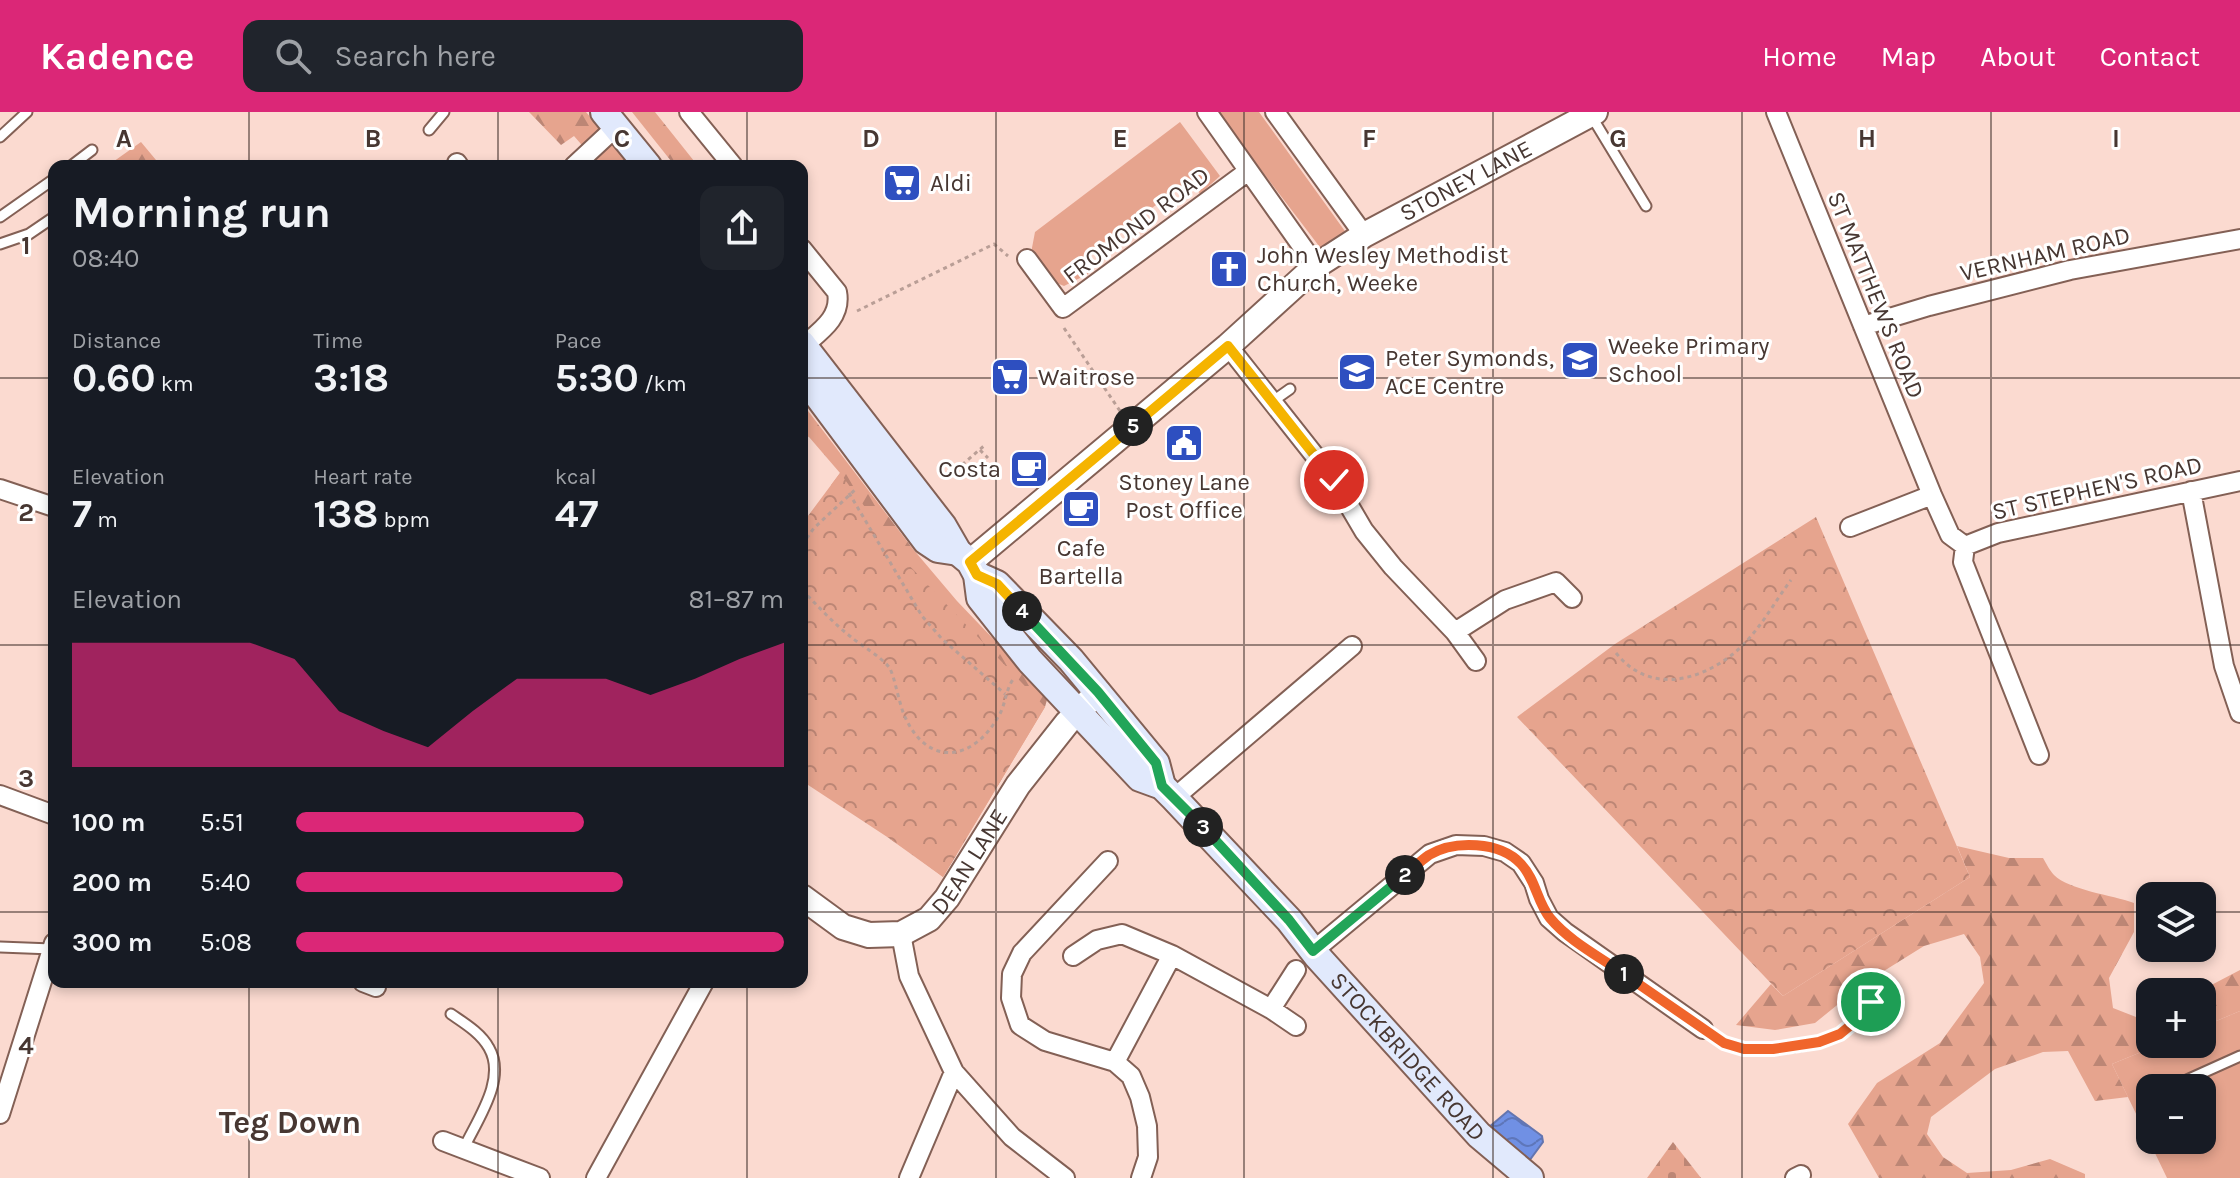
<!DOCTYPE html>
<html lang="en">
<head>
<meta charset="utf-8">
<style>
  :root { --surface:#171b24; --page:#20242c; --text:#f1f3f6; --muted:#9ea1a6; --accent:#db2777 }
  body { margin:0; font-family:Karla,sans-serif; background:var(--page); color:var(--text); height:100vh; display:flex; flex-direction:column; font-size:30px; white-space:nowrap }
  * { box-sizing:border-box; margin:0 }
  p { font-size:26px; color:var(--muted) }
  .icon { flex:none; width:44px; height:44px; fill:none; stroke:currentColor; stroke-width:2; stroke-linecap:round; stroke-linejoin:round }
  .map { position:relative; flex:1; overflow:hidden }
  .drawer { position:absolute; left:48px; top:48px; width:760px; height:828px; display:flex; flex-direction:column; background:var(--surface); border-radius:16px; box-shadow:0 4px 12px #0003 }
  .drawer>* { flex:none }
  .tools { position:absolute; left:2136px; top:770px; display:grid; gap:16px }
  .tools a { display:grid; place-items:center; width:80px; height:80px; border-radius:16px; background:var(--surface); box-shadow:0 4px 12px #0003; font-size:40px }
  .pin { position:absolute; display:grid; place-items:center; width:68px; height:68px; color:#fff; margin:-34px; border:4px solid #fff; border-radius:50%; box-shadow:0 2px 8px #0007 }
  .km { position:absolute; width:40px; height:40px; margin:-20px; border-radius:50%; background:#222; color:#fff; font-size:22px; line-height:40px; text-align:center }
  .round { display:grid; place-items:center; flex:none; width:84px; height:84px; border-radius:16px; background:var(--page) }
  .headline { display:flex; align-items:center; justify-content:space-between; height:136px; padding:0 24px }
  h1 { font-size:44px; font-weight:700; line-height:60px }
  .figures { display:grid; grid-template-columns:repeat(3,1fr); gap:12px; height:136px; padding:8px 24px }
  .figures div { display:grid; align-content:center }
  .figures b { font-size:40px; font-weight:700 }
  .figures small { font-size:22px; font-weight:400 }
  .figures p { font-size:22px }
  .chart { height:224px; padding:16px 24px }
  .chart p { display:flex; justify-content:space-between }
  .chart svg { width:100%; height:144px; margin-top:8px; fill:var(--accent); opacity:.7 }
  ul { padding:0 24px; list-style:none; font-size:26px }
  li { display:grid; grid-template-columns:128px 96px 1fr; align-items:center; height:60px }
  li i { height:20px; border-radius:10px; background:var(--accent) }
  header { display:flex; align-items:center; gap:48px; box-sizing:border-box; height:112px; padding:0 40px; background:var(--accent); color:#fff }
  header strong { font-size:38px }
  nav { display:flex; gap:44px; margin-inline-start:auto; font-size:28px }
  .search { width:560px; height:72px; background:var(--page); display:flex; align-items:center; gap:20px; box-sizing:border-box; padding:0 28px; border-radius:16px; color:var(--muted); font-size:30px }
  .map>svg:first-child { display:block }
  .green { fill:#e6a48e; fill-rule:evenodd }
  .forest { fill:url(#forest-firs) }
  .cemetery { fill:url(#cemetery-stones) }
  .park { fill:url(#park-crowns) }
  .water { fill:url(#water-waves); stroke:#6475af; stroke-width:2 }
  .lines { fill:none; stroke-linecap:round; stroke-linejoin:round }
  .service-casing { stroke:#836055; stroke-width:13 }
  .minor-casing { stroke:#836055; stroke-width:22 }
  .tertiary-casing { stroke:#836055; stroke-width:28 }
  .secondary-casing { stroke:#836055; stroke-width:30 }
  .path { stroke:#b99e96; stroke-width:3; stroke-dasharray:4 4; stroke-linecap:butt }
  .service { stroke:#fff; stroke-width:9 }
  .minor { stroke:#fff; stroke-width:18 }
  .tertiary { stroke:#fff; stroke-width:24 }
  .secondary { stroke:#e1e9fc; stroke-width:26 }
  .split-1-casing { stroke:#fff; stroke-width:16 }
  .split-2-casing { stroke:#fff; stroke-width:16 }
  .split-3-casing { stroke:#fff; stroke-width:16 }
  .split-4-casing { stroke:#fff; stroke-width:16 }
  .split-5-casing { stroke:#fff; stroke-width:16 }
  .split-6-casing { stroke:#fff; stroke-width:16 }
  .split-1 { stroke:#f0652b; stroke-width:10 }
  .split-2 { stroke:#f0652b; stroke-width:10 }
  .split-3 { stroke:#22a559; stroke-width:10 }
  .split-4 { stroke:#22a559; stroke-width:10 }
  .split-5 { stroke:#f5b400; stroke-width:10 }
  .split-6 { stroke:#f5b400; stroke-width:10 }
  .grid { fill:none; stroke:#473732; stroke-width:2; stroke-opacity:0.55 }
  .labels { text-anchor:middle; dominant-baseline:central; stroke-width:6; stroke-linejoin:round; paint-order:stroke }
  .street-label { font-size:24px; fill:#473732; stroke:#fff }
  .poi-label { font-size:24px; fill:#473732; stroke:#fff; text-anchor:start }
  .district-label { font-size:32px; font-weight:bold; fill:#473732; stroke:#fff }
  .grid-label { font-size:26px; text-anchor:middle; font-weight:bold; fill:#473732; stroke:#fff; stroke-width:6; stroke-linejoin:round; paint-order:stroke }
</style>
</head>
<body>
<header>
<strong>Kadence</strong>
<div class="search"><svg class="icon" aria-label="search" viewBox="0 0 24 24"><circle cx="10" cy="10" r="6"/><path d="M15 15l6 6"/></svg>Search here</div>
<nav><a>Home</a><a>Map</a><a>About</a><a>Contact</a></nav>
</header>
<div class="map">
<svg width="2240" height="1066" viewBox="0 0 2240 1066">
  <defs>
    <pattern id="forest-firs" width="22" height="20" patternUnits="userSpaceOnUse" patternTransform="scale(2)"><rect width="22" height="20" fill="#e6a48e"/><path d="M5 1l3.5 6h-7zM16 11l3.5 6h-7z" fill="#bc8675"/></pattern>
    <pattern id="cemetery-stones" width="16" height="16" patternUnits="userSpaceOnUse" patternTransform="scale(2)"><rect width="16" height="16" fill="#e6a48e"/><path d="M2 7V4a2 2 0 0 1 4 0v3zM10 15v-3a2 2 0 0 1 4 0v3z" fill="#bc8675"/></pattern>
    <pattern id="park-crowns" width="20" height="18" patternUnits="userSpaceOnUse" patternTransform="scale(2)"><rect width="20" height="18" fill="#e6a48e"/><path d="M2 6a3 3 0 1 1 6 0M12 15a3 3 0 1 1 6 0" fill="none" stroke="#bc8675"/></pattern>
    <pattern id="water-waves" width="16" height="10" patternUnits="userSpaceOnUse" patternTransform="scale(2)"><rect width="16" height="10" fill="#7090e4"/><path d="M0 5q4-4 8 0t8 0" fill="none" stroke="#5e76b9"/></pattern>
  </defs>
  <rect width="100%" height="100%" fill="#fbdad0"/>
  <!-- green -->
  <path class="green" d="M1217 0H1259L1347 122 1322 138Z
    M1180 10 1220 64 1200 82 1191 68 1082 146 1092 160 1064 174 1052 169 1031 141 1035 120Z
    M2240 899V1066H2167L2112 952 2161 932H2202V915ZM2150 976H2202V1028H2150Z"/>
  <!-- forest -->
  <path class="forest" d="M529 0H586L632 54H600L574 24 561 33Z
    M632 0H655L698 54H675Z
    M141 30 161 54 110 52Z
    M802 291 913 437 957 489 1048 584 1045 595 943 765 890 727 831 373 840 361 809 325 802 323Z
    M1957 734 2009 746H2043C2046 751 2050 759 2054 763 2069 778 2112 783 2134 791V820L2109 866 2113 896 2136 905 2150 899V932H2161L2112 952 2128 985 2095 989 2068 939 2043 940 1995 957 1931 1005 1927 1022 1943 1045 1967 1061 2011 1058 2050 1047 2085 1062V1066H1879L1848 1012 1877 971 1940 931 1984 871 1980 845 1964 822 1924 834 1863 872 1815 911 1775 918 1736 913 1771 872 1783 884 1970 765Z
    M2240 858V899L2202 915V880H2198Z"/>
  <!-- cemetery -->
  <path class="cemetery" d="M1673 1030 1701 1066H1647Z"/>
  <!-- park -->
  <path class="park" d="M840 361 903 447 1045 595 943 765 907 738 802 669V412Z
    M1816 405 1970 765 1783 884 1517 605 1615 532Z"/>
  <!-- water -->
  <path class="water" d="M1508 999 1542 1024 1543 1030 1529 1049 1488 1016Z"/>
  <g class="lines">
    <defs>
      <path id="service" d="M1592 5 1646 94
        M429 18 444 0
        M0 25 27 0
        M71 54 92 38
        M0 105 54 67
        M0 132 29 122 54 105
        M1273 289 1290 277
        M0 835 52 837
        M451 902C464 911 481 921 489 936 507 967 477 1008 464 1036
        M1703 917C1710 922 1717 928 1724 931 1751 943 1816 936 1841 921 1854 913 1862 901 1871 890
        M2169 976 2240 944"/>
      <path id="minor" d="M689 0 733 54
        M1207 0 1316 154
        M1275 0 1364 123
        M1776 0 1932 383 1950 423 1965 434 1963 450 2039 643
        M457 51 459 54
        M574 54 617 14
        M802 137 837 180C842 206 819 220 802 235
        M1027 147 1063 196 1247 60
        M1863 214 1929 194 2070 158 2240 127
        M1228 234 1334 368 1364 419 1393 455 1455 520 1476 549
        M0 377 54 395
        M2191 379 2224 554 2240 601
        M1850 415 1932 383
        M1965 434 1998 421 2240 369
        M1455 520 1505 488 1556 470 1572 486
        M0 683 54 703
        M1174 686 1352 534
        M1108 749 1022 841 1012 862 1011 886 1020 913 1045 929 1115 950 1131 964 1140 985 1147 1014 1148 1045 1141 1066
        M901 822 909 864 954 960 1012 1025 1065 1066
        M1313 839 1430 742 1456 733 1484 734 1505 740 1521 751 1534 771 1539 787 1549 806 1565 820 1703 917
        M1073 844 1097 828 1122 822 1172 843 1271 897 1296 914
        M363 870 376 875
        M1271 897 1296 858
        M1115 950 1172 843
        M0 1002 54 831
        M443 1029 540 1066
        M596 1066 704 870
        M909 1066 954 960
        M1795 1066 1801 1063"/>
      <g id="tertiary">
        <path id="s1" d="M970 450 1228 234 1316 154 1364 123 1595 0"/>
        <path id="s2" d="M802 785 843 815 869 823 901 822 929 807 947 786 1018 673 1067 611 1098 580"/>
      </g>
      <g id="secondary">
        <path d="M604 0 648 54"/>
        <path id="s3" d="M802 232 943 414 958 440 970 450 977 463 980 486 1030 549 1140 666 1162 674 1174 686 1289 808 1317 844 1479 1023 1530 1066"/>
        <path d="M802 263 926 429 938 437 958 440"/>
        <path d="M977 463 997 472 1071 548 1156 651 1162 674"/>
      </g>
    </defs>
    <!-- service casing -->
    <use href="#service" class="service-casing"/>
    <!-- minor casing -->
    <use href="#minor" class="minor-casing"/>
    <!-- tertiary casing -->
    <use href="#tertiary" class="tertiary-casing"/>
    <!-- secondary casing -->
    <use href="#secondary" class="secondary-casing"/>
    <!-- path -->
    <path class="path" d="M857 199 994 132 1008 144
      M1064 216 1120 299
      M980 338 988 346
      M956 358 985 333
      M849 381 922 504 942 527 1005 582
      M802 433 814 416 857 376
      M802 478C818 494 833 511 851 525 862 534 880 544 889 555 895 564 899 594 906 607 929 655 973 649 998 605 1006 593 1005 578 1014 566
      M1616 541C1648 581 1696 571 1733 542 1757 523 1773 492 1791 468"/>
    <!-- service -->
    <use href="#service" class="service"/>
    <!-- minor -->
    <use href="#minor" class="minor"/>
    <!-- tertiary -->
    <use href="#tertiary" class="tertiary"/>
    <!-- secondary -->
    <use href="#secondary" class="secondary"/>
  </g>
  <g class="lines">
    <defs>
      <path id="split-1" d="M1624 862 1724 931 1744 937H1773L1819 930 1840 922 1857 908 1871 890"/>
      <path id="split-2" d="M1405 763C1413 757 1420 749 1429 743 1454 728 1500 729 1521 752 1536 768 1537 790 1550 806 1569 829 1600 845 1624 862"/>
      <path id="split-3" d="M1203 715 1289 808 1313 839 1405 763"/>
      <path id="split-4" d="M1022 499 1098 580 1156 651 1162 674 1203 715"/>
      <path id="split-5" d="M1022 499 997 472 977 463 970 450 1133 314"/>
      <path id="split-6" d="M1133 314 1228 234 1334 368"/>
    </defs>
    <!-- split-1 casing -->
    <use href="#split-1" class="split-1-casing"/>
    <!-- split-2 casing -->
    <use href="#split-2" class="split-2-casing"/>
    <!-- split-3 casing -->
    <use href="#split-3" class="split-3-casing"/>
    <!-- split-4 casing -->
    <use href="#split-4" class="split-4-casing"/>
    <!-- split-5 casing -->
    <use href="#split-5" class="split-5-casing"/>
    <!-- split-6 casing -->
    <use href="#split-6" class="split-6-casing"/>
    <!-- split-1 -->
    <use href="#split-1" class="split-1"/>
    <!-- split-2 -->
    <use href="#split-2" class="split-2"/>
    <!-- split-3 -->
    <use href="#split-3" class="split-3"/>
    <!-- split-4 -->
    <use href="#split-4" class="split-4"/>
    <!-- split-5 -->
    <use href="#split-5" class="split-5"/>
    <!-- split-6 -->
    <use href="#split-6" class="split-6"/>
  </g>
  <!-- grid -->
  <path class="grid" d="M249 0V54M498 0V54M747 0V54M996 0V1066M1244 0V1066M1493 0V1066M1742 0V1066M1991 0V1066M0 266H54M802 266H2240M0 533H54M802 533H2240M0 800H54M802 800H2150M2202 800H2240M249 870V1066M498 870V1066M747 870V1066"/>
  <!-- icons -->
  <defs>
    <symbol id="supermarket-square" viewBox="-11 -11 22 22"><rect x="-9" y="-9" width="18" height="18" rx="4" fill="#2e4fc0" stroke="#fff"/><path d="M-6-5.5h2.5l.6 2H6L4.5 2H-2.5L-4.4-4H-6ZM-1.5 3.2a1.3 1.3 0 1 0 .1 0ZM3 3.2a1.3 1.3 0 1 0 .1 0Z" fill="#fff"/></symbol>
    <symbol id="church-square" viewBox="-11 -11 22 22"><rect x="-9" y="-9" width="18" height="18" rx="4" fill="#2e4fc0" stroke="#fff"/><path d="M-1.2-6h2.4v3.5h3.3v2.4h-3.3V6h-2.4V-.1h-3.3v-2.4h3.3Z" fill="#fff"/></symbol>
    <symbol id="school-square" viewBox="-11 -11 22 22"><rect x="-9" y="-9" width="18" height="18" rx="4" fill="#2e4fc0" stroke="#fff"/><path d="M0-5L7-2L0 1L-7-2ZM-4 1L0 2.5L4 1V4Q0 6-4 4Z" fill="#fff"/></symbol>
    <symbol id="university-square" viewBox="-11 -11 22 22"><rect x="-9" y="-9" width="18" height="18" rx="4" fill="#2e4fc0" stroke="#fff"/><path d="M0-5L7-2L0 1L-7-2ZM-4 1L0 2.5L4 1V4Q0 6-4 4Z" fill="#fff"/></symbol>
    <symbol id="civic-square" viewBox="-11 -11 22 22"><rect x="-9" y="-9" width="18" height="18" rx="4" fill="#2e4fc0" stroke="#fff"/><path d="M-.6-6.5H3V-4.5H.6V-3L4-1V1h2V6H-6V1h2V-1L-.6-3ZM-1.2 2.5V6h2.4V2.5Z" fill="#fff"/></symbol>
    <symbol id="cafe-square" viewBox="-11 -11 22 22"><rect x="-9" y="-9" width="18" height="18" rx="4" fill="#2e4fc0" stroke="#fff"/><path d="M-5.5-4.5H6V0H3Q3 3.5 0 3.5H-2.5Q-5.5 3.5-5.5 0ZM3-3.2v2h1.7v-2ZM-6 4.5H4V6H-6Z" fill="#fff"/></symbol>
  </defs>
  <g fill-rule="evenodd">
    <use href="#supermarket-square" x="880" y="49" width="44" height="44"/>
    <use href="#church-square" x="1207" y="135" width="44" height="44"/>
    <use href="#school-square" x="1558" y="226" width="44" height="44"/>
    <use href="#university-square" x="1335" y="238" width="44" height="44"/>
    <use href="#supermarket-square" x="988" y="243" width="44" height="44"/>
    <use href="#civic-square" x="1162" y="309" width="44" height="44"/>
    <use href="#cafe-square" x="1007" y="335" width="44" height="44"/>
    <use href="#cafe-square" x="1059" y="375" width="44" height="44"/>
  </g>
  <g class="labels">
    <!-- street labels -->
    <g class="street-label">
      <text stroke="none"><textPath href="#s1" startOffset="628">STONEY LANE</textPath></text>
      <text transform="translate(1136 113) rotate(-37)">FROMOND ROAD</text>
      <text transform="translate(2045 142) rotate(-13)">VERNHAM ROAD</text>
      <text transform="translate(1876 183) rotate(68)">ST MATTHEWS ROAD</text>
      <text transform="translate(2097 376) rotate(-13)">ST STEPHEN'S ROAD</text>
      <text stroke="none"><textPath href="#s2" startOffset="212">DEAN LANE</textPath></text>
      <text stroke="none"><textPath href="#s3" startOffset="944">STOCKBRIDGE ROAD</textPath></text>
    </g>
    <!-- poi labels -->
    <g class="poi-label">
      <text x="930" y="71">Aldi</text>
      <text x="1257" y="143">John Wesley Methodist<tspan x="1257" dy="28">Church, Weeke</tspan></text>
      <text x="1608" y="234">Weeke Primary<tspan x="1608" dy="28">School</tspan></text>
      <text x="1385" y="246">Peter Symonds,<tspan x="1385" dy="28">ACE Centre</tspan></text>
      <text x="1038" y="265">Waitrose</text>
      <text x="1001" y="357" text-anchor="end">Costa</text>
      <text x="1184" y="370" text-anchor="middle">Stoney Lane<tspan x="1184" dy="28">Post Office</tspan></text>
      <text x="1081" y="436" text-anchor="middle">Cafe<tspan x="1081" dy="28">Bartella</tspan></text>
    </g>
    <!-- district labels -->
    <g class="district-label">
      <text x="290" y="1010">Teg Down</text>
    </g>
  </g>
  <g class="grid-label">
    <text x="124" y="35">A</text>
    <text x="373" y="35">B</text>
    <text x="622" y="35">C</text>
    <text x="871" y="35">D</text>
    <text x="1120" y="35">E</text>
    <text x="1369" y="35">F</text>
    <text x="1618" y="35">G</text>
    <text x="1867" y="35">H</text>
    <text x="2116" y="35">I</text>
    <text x="26" y="142">1</text>
    <text x="26" y="409">2</text>
    <text x="26" y="675">3</text>
    <text x="26" y="942">4</text>
  </g>
</svg>
<div class="tools">
<a><svg class="icon" aria-label="layers" viewBox="0 0 24 24"><path d="M12 4l9 5-9 5-9-5zM3 14l9 5 9-5"/></svg></a>
<a>+</a>
<a>−</a>
</div>
<div class="pin" style="left:1871px;top:890px;background:#1e9e55"><svg class="icon" aria-label="arrive" viewBox="0 0 24 24"><path d="M6 21V4h12l-3 4 3 4H6"/></svg></div>
<div class="pin" style="left:1334px;top:368px;background:#d93025"><svg class="icon" aria-label="check" viewBox="0 0 24 24"><path d="M5 12l5 5 9-10"/></svg></div>
<b class="km" style="left:1624px;top:862px">1</b>
<b class="km" style="left:1405px;top:763px">2</b>
<b class="km" style="left:1203px;top:715px">3</b>
<b class="km" style="left:1022px;top:499px">4</b>
<b class="km" style="left:1133px;top:314px">5</b>
<section class="drawer">
<div class="headline"><div><h1>Morning run</h1><p>08:40</p></div><a class="round"><svg class="icon" aria-label="share" viewBox="0 0 24 24"><path d="M12 15V3M7 8l5-5 5 5M5 13v7h14v-7"/></svg></a></div>
<div class="figures">
<div><p>Distance</p><b>0.60<small> km</small></b></div>
<div><p>Time</p><b>3:18</b></div>
<div><p>Pace</p><b>5:30<small> /km</small></b></div>
</div>
<div class="figures">
<div><p>Elevation</p><b>7<small> m</small></b></div>
<div><p>Heart rate</p><b>138<small> bpm</small></b></div>
<div><p>kcal</p><b>47</b></div>
</div>
<div class="chart"><p><span>Elevation</span>81–87 m</p>
<svg viewBox="0 0 160 44" preserveAspectRatio="none"><path d="M0 44V6L10 6L20 6L30 6L40 6L50 11L60 27L70 33L80 38L90 27L100 17L110 17L120 17L130 22L140 17L150 11L160 6V44z"/></svg>
</div>
<ul>
<li><b>100 m</b>5:51<i style="width:59%"></i></li>
<li><b>200 m</b>5:40<i style="width:67%"></i></li>
<li><b>300 m</b>5:08<i style="width:100%"></i></li>
</ul>
</section>
</div>
</body>
</html>
